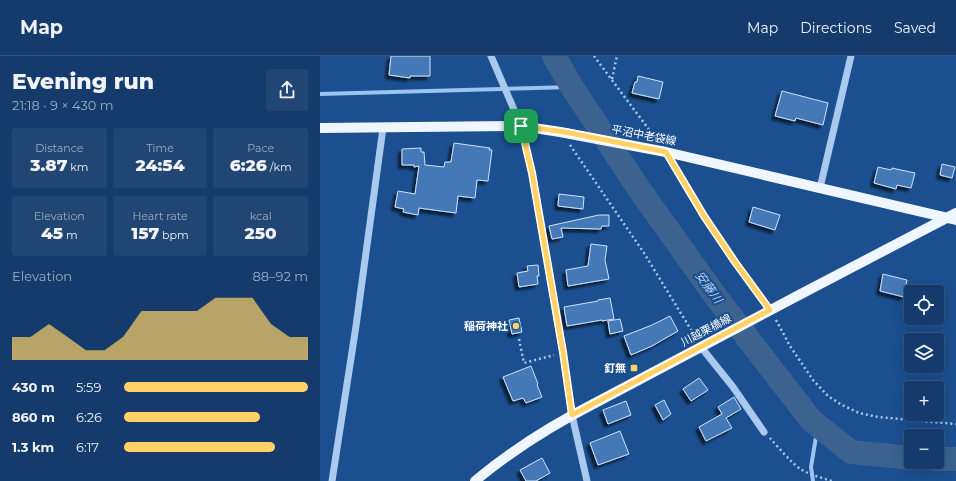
<!DOCTYPE html>
<html lang="en">
<head>
<meta charset="utf-8">
<style>
  :root { --surface:#143b6b; --page:#214673; --text:#f1f3f6; --muted:#9dadc1; --line:#33557e; --accent:#ffd166 }
  body { margin:0; font-family:Montserrat,"Noto Sans JP",sans-serif; background:var(--page); color:var(--text); height:100vh; display:flex; flex-direction:column; font-size:15px; white-space:nowrap }
  * { box-sizing:border-box; margin:0 }
  p { font-size:13px; color:var(--muted) }
  .icon { flex:none; width:22px; height:22px; fill:none; stroke:currentColor; stroke-width:2; stroke-linecap:round; stroke-linejoin:round }
  .map { position:relative; flex:1; overflow:hidden }
  .details { display:flex; flex-direction:column; background:var(--surface); width:320px }
  .details>* { flex:none }
  .controls { position:absolute; left:584px; top:229px; display:grid; gap:8px }
  .controls a { display:grid; place-items:center; width:40px; height:40px; border-radius:4px; background:var(--surface); box-shadow:0 4px 16px #0002,0 0 0 1px var(--line); font-size:20px }
  .pin { position:absolute; display:grid; place-items:center; width:34px; height:34px; color:#fff; margin:-17px; border-radius:8px; box-shadow:0 2px 6px #0006 }
  .round { display:grid; place-items:center; flex:none; width:42px; height:42px; border-radius:4px; background:var(--page) }
  .headline { display:flex; align-items:center; justify-content:space-between; height:68px; padding:0 12px }
  h1 { font-size:22px; font-weight:800; line-height:30px }
  .stats { display:grid; grid-template-columns:repeat(3,1fr); gap:6px; height:68px; padding:4px 12px }
  .stats div { display:grid; align-content:center; border-radius:4px; background:var(--page); text-align:center }
  .stats b { font-size:17px; font-weight:800 }
  .stats small { font-size:11px; font-weight:400 }
  .stats p { font-size:11px }
  .chart { height:112px; padding:8px 12px }
  .chart p { display:flex; justify-content:space-between }
  .chart svg { width:100%; height:72px; margin-top:4px; fill:var(--accent); opacity:.7 }
  ul { padding:0 12px; list-style:none; font-size:13px }
  li { display:grid; grid-template-columns:64px 48px 1fr; align-items:center; height:30px }
  li i { height:10px; border-radius:5px; background:var(--accent) }
  header { display:flex; align-items:center; gap:24px; box-sizing:border-box; height:56px; padding:0 20px; background:var(--surface); border-bottom:1px solid var(--line) }
  header strong { font-size:19px }
  nav { display:flex; gap:22px; margin-inline-start:auto; font-size:14px }
  main { display:flex; flex:1; min-height:0 }
  .map>svg:first-child { display:block }
  .lines { fill:none; stroke-linecap:round; stroke-linejoin:round }
  .stream { stroke:#9cc4f0; stroke-width:4 }
  .river { stroke:#3c6290; stroke-width:24 }
  .building { fill:#4478b7; stroke:#cfe3fa; filter:url(#shadow) }
  .path { stroke:#a9c9ee; stroke-width:2.5; stroke-dasharray:2 3; stroke-linecap:butt }
  .minor { stroke:#a9c9ee; stroke-width:7 }
  .major { stroke:#f0f6ff; stroke-width:10 }
  .route-casing { stroke:#fff; stroke-width:8 }
  .route { stroke:#ffd166; stroke-width:5 }
  .poi-dot { fill:#ffd166; stroke:#1b4f8f; stroke-width:1.5 }
  .labels { text-anchor:middle; dominant-baseline:central; stroke-width:4; stroke-linejoin:round; paint-order:stroke }
  .street-label { font-size:11px; fill:#fff; stroke:#1b4f8f }
  .poi-label { font-size:11px; font-weight:bold; fill:#fff; stroke:#1b4f8f; text-anchor:end }
  .water-label { font-size:12px; font-style:italic; fill:#b5d3f5; stroke:#1b4f8f }
</style>
</head>
<body>
<header>
<strong>Map</strong>
<nav><a>Map</a><a>Directions</a><a>Saved</a></nav>
</header>
<main>
<section class="details">
<div class="headline"><div><h1>Evening run</h1><p>21:18 · 9 × 430 m</p></div><a class="round"><svg class="icon" aria-label="share" viewBox="0 0 24 24"><path d="M12 15V3M7 8l5-5 5 5M5 13v7h14v-7"/></svg></a></div>
<div class="stats">
<div><p>Distance</p><b>3.87<small> km</small></b></div>
<div><p>Time</p><b>24:54</b></div>
<div><p>Pace</p><b>6:26<small> /km</small></b></div>
</div>
<div class="stats">
<div><p>Elevation</p><b>45<small> m</small></b></div>
<div><p>Heart rate</p><b>157<small> bpm</small></b></div>
<div><p>kcal</p><b>250</b></div>
</div>
<div class="chart"><p><span>Elevation</span>88–92 m</p>
<svg viewBox="0 0 160 44" preserveAspectRatio="none"><path d="M0 44V30L10 30L20 22L30 30L40 38L50 38L60 30L70 14L80 14L90 14L100 14L110 6L120 6L130 6L140 22L150 30L160 30V44z"/></svg>
</div>
<ul>
<li><b>430 m</b>5:59<i style="width:100%"></i></li>
<li><b>860 m</b>6:26<i style="width:74%"></i></li>
<li><b>1.3 km</b>6:17<i style="width:82%"></i></li>
</ul>
</section>
<div class="map">
<svg width="636" height="425" viewBox="0 0 636 425">
  <defs>
    <filter id="shadow"><feDropShadow dx="-3.5" dy="3.5" stdDeviation="1" flood-color="#0009"/></filter>
  </defs>
  <rect width="100%" height="100%" fill="#1b4f8f"/>
  <g class="lines">
    <!-- stream -->
    <path class="stream" d="M0 38 252 31
      M493 425 491 411 498 369"/>
    <!-- river -->
    <path class="river" d="M234 0 252 31 319 133 396 241 491 364 531 396 591 402
      M617 403H636"/>
  </g>
  <!-- building -->
  <path class="building" d="M71 0H110V20H90V22L69 19Z
    M318 20 343 26 339 43 312 37 315 26H317Z
    M462 35 508 47 503 69 476 62 475 65 455 60Z
    M134 87 170 92 169 94H172L168 125 157 124 155 142 138 140 136 157 99 152 98 159 83 156 84 153 75 151 78 135 95 138 99 110 94 111V109H82V93L101 92V96H104L105 109 124 111 125 106H131Z
    M622 108 635 111 632 122 620 119Z
    M558 111 571 114 572 112 595 117 591 132 577 129 576 133 554 127Z
    M239 138 264 141 263 153 238 150Z
    M433 151 460 159 455 174 429 166Z
    M279 159H289V170H282L281 173 241 172 243 181 232 183 229 170Z
    M271 188 287 190 285 204 289 223 248 230 246 214 268 210Z
    M218 209 219 220H217L218 228 199 231 197 217 208 215 207 210Z
    M563 218 587 224 584 241 560 235Z
    M290 242 294 263 282 265V264L247 270 244 251 278 245V244Z
    M350 260 358 275 332 290 311 299 304 280 332 269Z
    M199 262 202 276 192 278 189 264Z
    M300 263 303 275 290 278 288 265Z
    M211 310 218 328 217 329 222 341 206 347 203 342 193 345 183 321Z
    M379 322 388 334 371 345 363 333Z
    M414 341 421 353 406 362 412 372 386 385 379 371 402 358 398 351Z
    M344 344 351 358 343 364 335 349Z
    M306 345 311 359 288 368 283 354Z
    M300 375 309 398 278 409 270 387Z
    M222 402 230 417 216 425H206L200 414Z"/>
  <g class="lines">
    <!-- path -->
    <path class="path" d="M274 0 336 83
      M292 23 297 0
      M250 89 324 197 376 282
      M354 108 384 160 415 206 445 246
      M456 264 470 290 493 324 508 340 522 349 539 357 558 361 636 368
      M199 283 204 307 234 299
      M450 382C458 391 473 409 482 414 491 419 502 422 512 425"/>
    <!-- minor -->
    <path class="minor" d="M171 0 201 70 212 117 243 297 252 359 267 425
      M500 132 531 0
      M381 291 413 331 444 376
      M12 425 36 270 63 72"/>
    <!-- major -->
    <path class="major" d="M0 72 201 70 240 76 346 96 636 164
      M155 425C192 394 234 368 277 346L479 239 636 157"/>
  </g>
  <g class="lines">
    <defs>
      <path id="route" d="M201 70 245 76 346 96 384 160 415 206 450 254 277 346 252 359 243 296 212 117Z"/>
    </defs>
    <!-- route casing -->
    <use href="#route" class="route-casing"/>
    <!-- route -->
    <use href="#route" class="route"/>
  </g>
  <!-- markers -->
  <g class="poi-dot">
    <circle cx="196" cy="270" r="4"/>
    <rect x="310" y="308" width="8" height="8" rx="2"/>
  </g>
  <g class="labels">
    <!-- street labels -->
    <g class="street-label">
      <text transform="translate(324 79) rotate(11)">平沼中老袋線</text>
      <text transform="translate(386 274) rotate(-28)">川越栗橋線</text>
    </g>
    <!-- poi labels -->
    <g class="poi-label">
      <text x="188" y="270">稲荷神社</text>
      <text x="306" y="312">釘無</text>
    </g>
    <!-- water labels -->
    <g class="water-label">
      <text transform="translate(389 231) rotate(54)">安藤川</text>
    </g>
  </g>
</svg>
<div class="controls">
<a><svg class="icon" aria-label="locate" viewBox="0 0 24 24"><circle cx="12" cy="12" r="6"/><path d="M12 2v4M12 18v4M2 12h4M18 12h4"/></svg></a>
<a><svg class="icon" aria-label="layers" viewBox="0 0 24 24"><path d="M12 4l9 5-9 5-9-5zM3 14l9 5 9-5"/></svg></a>
<a>+</a>
<a>−</a>
</div>
<div class="pin" style="left:201px;top:70px;background:#1e9e55"><svg class="icon" aria-label="arrive" viewBox="0 0 24 24"><path d="M6 21V4h12l-3 4 3 4H6"/></svg></div>
</div>
</main>
</body>
</html>
